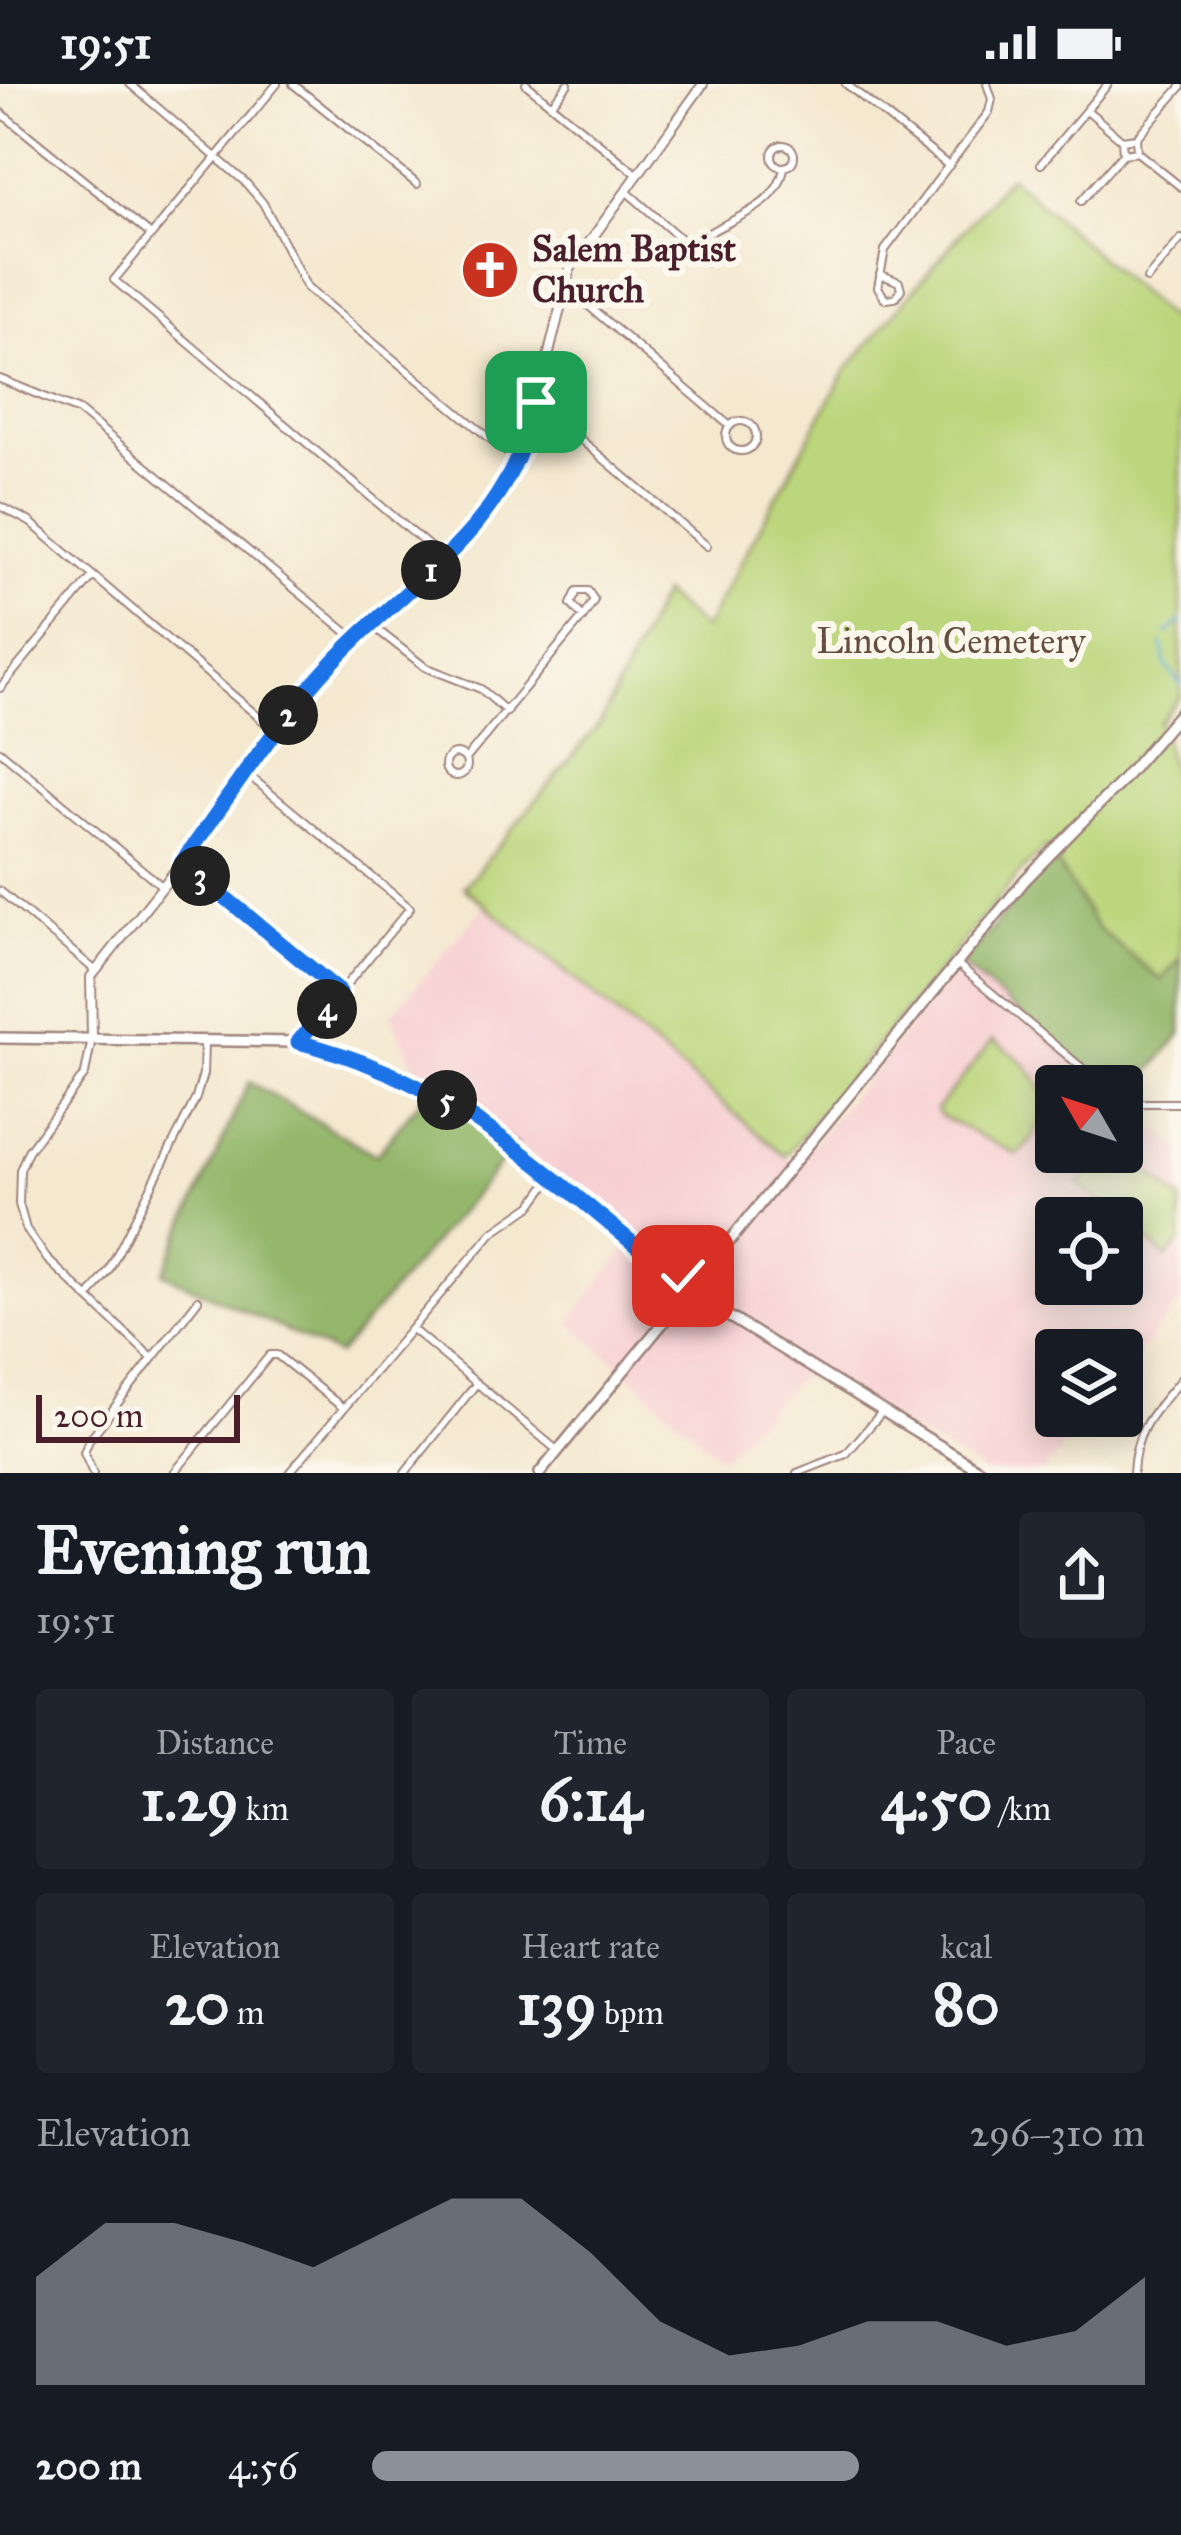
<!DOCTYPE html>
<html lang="en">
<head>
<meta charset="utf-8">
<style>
  :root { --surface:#171b24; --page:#20242c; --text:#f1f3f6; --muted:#9ea1a6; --accent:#8c9099 }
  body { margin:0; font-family:"IM FELL Great Primer",serif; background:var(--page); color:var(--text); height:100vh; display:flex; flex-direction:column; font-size:45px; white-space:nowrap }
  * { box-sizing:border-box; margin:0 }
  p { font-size:39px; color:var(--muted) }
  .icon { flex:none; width:66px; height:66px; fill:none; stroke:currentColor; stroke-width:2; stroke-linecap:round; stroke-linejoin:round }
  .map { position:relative; height:1389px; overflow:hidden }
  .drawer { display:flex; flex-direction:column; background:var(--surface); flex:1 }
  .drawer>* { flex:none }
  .needle { width:78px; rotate:309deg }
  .fabs { position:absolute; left:1035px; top:981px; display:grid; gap:24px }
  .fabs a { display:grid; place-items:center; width:108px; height:108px; border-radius:12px; background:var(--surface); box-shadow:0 6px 30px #0003; font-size:60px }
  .scale { position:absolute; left:36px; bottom:30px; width:204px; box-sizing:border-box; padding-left:12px; border:6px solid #4a1f2b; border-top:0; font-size:33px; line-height:42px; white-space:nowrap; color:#4a1f2b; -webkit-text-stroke:9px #fbf7ec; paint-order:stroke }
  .pin { position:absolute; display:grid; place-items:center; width:102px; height:102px; color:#fff; margin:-51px; border-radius:24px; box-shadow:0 6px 18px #0006 }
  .km { position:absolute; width:60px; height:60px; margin:-30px; border-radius:50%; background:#222; color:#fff; font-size:33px; line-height:60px; text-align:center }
  .round { display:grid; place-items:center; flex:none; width:126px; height:126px; border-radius:12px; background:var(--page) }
  .head { display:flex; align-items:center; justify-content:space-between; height:204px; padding:0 36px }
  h1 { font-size:66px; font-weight:800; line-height:90px }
  .stats { display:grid; grid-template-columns:repeat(3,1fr); gap:18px; height:204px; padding:12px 36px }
  .stats div { display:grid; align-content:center; border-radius:12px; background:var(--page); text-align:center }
  .stats b { font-size:60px; font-weight:800 }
  .stats small { font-size:33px; font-weight:400 }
  .stats p { font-size:33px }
  .chart { height:336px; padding:24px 36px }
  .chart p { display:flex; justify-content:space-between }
  .chart svg { width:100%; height:216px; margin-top:12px; fill:var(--accent); opacity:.7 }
  ul { padding:0 36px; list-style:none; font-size:39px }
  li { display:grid; grid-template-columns:192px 144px 1fr; align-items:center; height:90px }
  li i { height:30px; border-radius:15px; background:var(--accent) }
  .status { display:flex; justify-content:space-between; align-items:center; height:84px; padding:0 60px; background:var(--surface); direction:ltr }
  .status svg { height:33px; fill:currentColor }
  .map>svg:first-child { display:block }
  .built { fill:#f7cfd2; fill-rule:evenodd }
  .green { fill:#bbd67c; stroke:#827a54; stroke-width:3 }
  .forest { fill:#94b76c; stroke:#6f6b4c; stroke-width:3 }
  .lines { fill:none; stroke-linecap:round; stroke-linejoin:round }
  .stream { stroke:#56a9d1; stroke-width:3 }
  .minor-casing { stroke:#9f847d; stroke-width:10 }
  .tertiary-casing { stroke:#9f847d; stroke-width:12 }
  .secondary-casing { stroke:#9f847d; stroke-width:14 }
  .minor { stroke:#fff; stroke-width:6 }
  .tertiary { stroke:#fff; stroke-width:8 }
  .secondary { stroke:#fff; stroke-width:9 }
  .route-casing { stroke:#fff; stroke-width:24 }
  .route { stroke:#1a73e8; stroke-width:15 }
  .labels { text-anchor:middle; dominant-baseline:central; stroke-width:12; stroke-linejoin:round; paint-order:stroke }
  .poi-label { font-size:36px; font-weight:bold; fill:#4a1f2b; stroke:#fbf7ec; text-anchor:start }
  .park-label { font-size:36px; fill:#664d3f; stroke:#fbf7ec }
</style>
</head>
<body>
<div class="status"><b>19:51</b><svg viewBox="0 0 49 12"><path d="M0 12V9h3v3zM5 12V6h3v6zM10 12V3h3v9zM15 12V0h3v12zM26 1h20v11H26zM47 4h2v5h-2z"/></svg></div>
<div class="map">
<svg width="1181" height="1389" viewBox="0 0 1181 1389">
  <rect width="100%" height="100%" fill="#fbf7ec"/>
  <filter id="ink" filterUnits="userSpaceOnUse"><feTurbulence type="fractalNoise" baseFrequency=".00833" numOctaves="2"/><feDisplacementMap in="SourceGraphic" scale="24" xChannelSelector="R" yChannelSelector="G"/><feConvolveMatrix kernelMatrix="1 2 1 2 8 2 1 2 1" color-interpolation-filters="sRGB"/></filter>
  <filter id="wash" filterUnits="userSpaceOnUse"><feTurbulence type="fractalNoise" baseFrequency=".004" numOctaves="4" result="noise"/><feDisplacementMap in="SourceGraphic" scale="48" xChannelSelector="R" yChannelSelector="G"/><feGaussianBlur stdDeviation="2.7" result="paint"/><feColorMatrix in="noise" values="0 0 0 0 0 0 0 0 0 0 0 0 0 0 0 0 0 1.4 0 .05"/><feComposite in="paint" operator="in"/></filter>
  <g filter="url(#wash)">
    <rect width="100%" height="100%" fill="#f4e8cf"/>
    <!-- built -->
    <path class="built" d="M485 821 795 1080 961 881 1107 1002H1056V1068H1122V1014L1181 1066V1217L1122 1290V1266H1056V1332H1088L1042 1389H985L807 1286 721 1374 570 1238 632 1156 516 1061 426 1009 391 931ZM1056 1134H1122V1200H1056Z"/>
    <!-- green -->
    <path class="green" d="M1009 92 1181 246V612L1159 639 1181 723V874L1161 897 1097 844 1046 763 1019 790 785 1072 464 803 601 638 662 510 704 545 845 288Z
      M993 956C1044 988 1065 1022 1018 1071L940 1032 936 1026Z
      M1122 1066 1181 1116V1157L1167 1174 1079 1100 1105 1068Z"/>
    <!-- forest -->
    <path class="forest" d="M1053 773 1097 844 1161 896 1181 874V950L1126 1017 1122 1002H1107L961 881Z
      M249 998 376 1071 426 1009 516 1061 338 1271 163 1189Z"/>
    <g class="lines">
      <!-- stream -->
      <path class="stream" d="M1167 550 1181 537
        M1162 561 1166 581 1181 601"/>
    </g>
  </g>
  <g filter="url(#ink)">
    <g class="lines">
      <defs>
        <path id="minor" d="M130 0 245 98 263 119 307 204 516 376
          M277 0 114 196 444 475
          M293 0 417 100
          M526 0 638 91
          M846 0 949 82
          M552 20 568 0
          M1088 27 1122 56
          M0 28 151 151
          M1136 54 1181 3
          M772 72a11 11 0 1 1 22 0a11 11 0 1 1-22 0Z
          M1137 68 1136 54 1122 56 1123 70 1137 68 1181 103
          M1041 80 1108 0
          M626 107 706 177
          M1081 117 1123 70
          M690 163C719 134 778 130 784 83
          M880 190 899 198 901 205 895 214 885 215 878 203 885 166 989 28 992 15 987 0
          M1147 195 1181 155
          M564 201 730 342
          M0 295 79 327 354 554
          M536 318 707 462
          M726 352a15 15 0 1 1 30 0a15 15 0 1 1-30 0Z
          M0 422 30 438 275 647
          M577 507H588L594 516 583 533 571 520Z
          M370 540 425 583 481 605 507 628
          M0 604 93 492
          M0 667 163 803
          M445 681a11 11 0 1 1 22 0a11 11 0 1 1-22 0Z
          M466 675 583 533
          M246 689 410 824 299 958
          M182 778 340 908
          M0 807 96 887
          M956 879 1104 1002
          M92 954 85 990 28 1067 20 1086 19 1120 26 1145 47 1175 152 1274
          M1122 1014 1140 1019H1181
          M88 1214 109 1186 196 1014 203 990 204 959
          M413 1246 558 1367
          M93 1389 84 1369 89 1356 198 1216
          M174 1389 270 1271H277L342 1323
          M289 1389 493 1148 532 1121 552 1093
          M405 1389 477 1299
          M797 1389 846 1370 882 1328
          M1133 1389C1135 1344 1154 1328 1181 1295"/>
        <path id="tertiary" d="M92 954 91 893 182 778 275 647 354 554 466 455 505 404 529 349 570 185 703 0"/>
        <path id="secondary" d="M0 954 299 958 395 989 481 1038 710 1221 984 1389
          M674 1227 690 1221H710
          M540 1389 1025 796 1120 699 1181 628"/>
      </defs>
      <!-- minor casing -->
      <use href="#minor" class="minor-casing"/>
      <!-- tertiary casing -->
      <use href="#tertiary" class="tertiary-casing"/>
      <!-- secondary casing -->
      <use href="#secondary" class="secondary-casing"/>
      <!-- minor -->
      <use href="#minor" class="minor"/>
      <!-- tertiary -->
      <use href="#tertiary" class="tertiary"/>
      <!-- secondary -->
      <use href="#secondary" class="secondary"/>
    </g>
  </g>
  <g class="lines" filter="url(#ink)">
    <defs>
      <path id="route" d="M536 318C504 457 406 494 319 593 268 651 227 716 182 778L340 908 298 958C457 997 547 1090 670 1190L683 1192"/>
    </defs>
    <!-- route casing -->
    <use href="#route" class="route-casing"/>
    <!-- route -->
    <use href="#route" class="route"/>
  </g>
  <!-- icons -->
  <defs>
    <symbol id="church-disc" viewBox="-11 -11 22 22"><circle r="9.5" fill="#c8321e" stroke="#fbf7ec"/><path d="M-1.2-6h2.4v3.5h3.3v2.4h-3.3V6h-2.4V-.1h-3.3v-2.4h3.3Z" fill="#fff"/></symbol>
  </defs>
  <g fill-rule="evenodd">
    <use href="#church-disc" x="457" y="153" width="66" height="66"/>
  </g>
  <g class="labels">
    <!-- poi labels -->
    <g class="poi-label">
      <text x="532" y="165">Salem Baptist<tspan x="532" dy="41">Church</tspan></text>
    </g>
    <!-- park labels -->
    <g class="park-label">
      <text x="951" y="557">Lincoln Cemetery</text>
    </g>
  </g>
</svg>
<div class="fabs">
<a><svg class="needle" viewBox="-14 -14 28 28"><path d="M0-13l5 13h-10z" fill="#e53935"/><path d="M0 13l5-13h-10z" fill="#9ea1a6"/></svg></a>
<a><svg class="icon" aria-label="locate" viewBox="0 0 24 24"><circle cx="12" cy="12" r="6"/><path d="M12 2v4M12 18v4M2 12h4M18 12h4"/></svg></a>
<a><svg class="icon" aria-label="layers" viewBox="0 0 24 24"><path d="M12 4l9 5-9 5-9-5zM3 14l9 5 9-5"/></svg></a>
</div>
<div class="scale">200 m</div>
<div class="pin" style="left:536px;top:318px;background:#1e9e55"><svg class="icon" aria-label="arrive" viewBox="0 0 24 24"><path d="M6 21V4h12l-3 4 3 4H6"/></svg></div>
<div class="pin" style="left:683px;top:1192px;background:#d93025"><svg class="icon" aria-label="check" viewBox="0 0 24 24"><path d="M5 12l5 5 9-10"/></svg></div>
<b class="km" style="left:431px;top:486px">1</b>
<b class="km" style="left:288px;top:631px">2</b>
<b class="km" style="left:200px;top:792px">3</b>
<b class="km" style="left:327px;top:925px">4</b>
<b class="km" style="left:447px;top:1016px">5</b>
</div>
<section class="drawer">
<div class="head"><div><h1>Evening run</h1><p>19:51</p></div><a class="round"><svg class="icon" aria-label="share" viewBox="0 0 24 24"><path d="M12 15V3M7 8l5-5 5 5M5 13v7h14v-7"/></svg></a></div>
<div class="stats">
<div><p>Distance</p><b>1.29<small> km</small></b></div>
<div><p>Time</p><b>6:14</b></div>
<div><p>Pace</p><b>4:50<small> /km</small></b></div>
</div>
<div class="stats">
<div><p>Elevation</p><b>20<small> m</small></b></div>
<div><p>Heart rate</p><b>139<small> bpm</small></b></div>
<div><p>kcal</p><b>80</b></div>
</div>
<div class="chart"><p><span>Elevation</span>296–310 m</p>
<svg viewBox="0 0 160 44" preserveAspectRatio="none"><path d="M0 44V22L10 11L20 11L30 15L40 20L50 13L60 6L70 6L80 17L90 31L100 38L110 36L120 31L130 31L140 36L150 33L160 22V44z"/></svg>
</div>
<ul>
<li><b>200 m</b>4:56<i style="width:63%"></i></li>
</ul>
</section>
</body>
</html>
